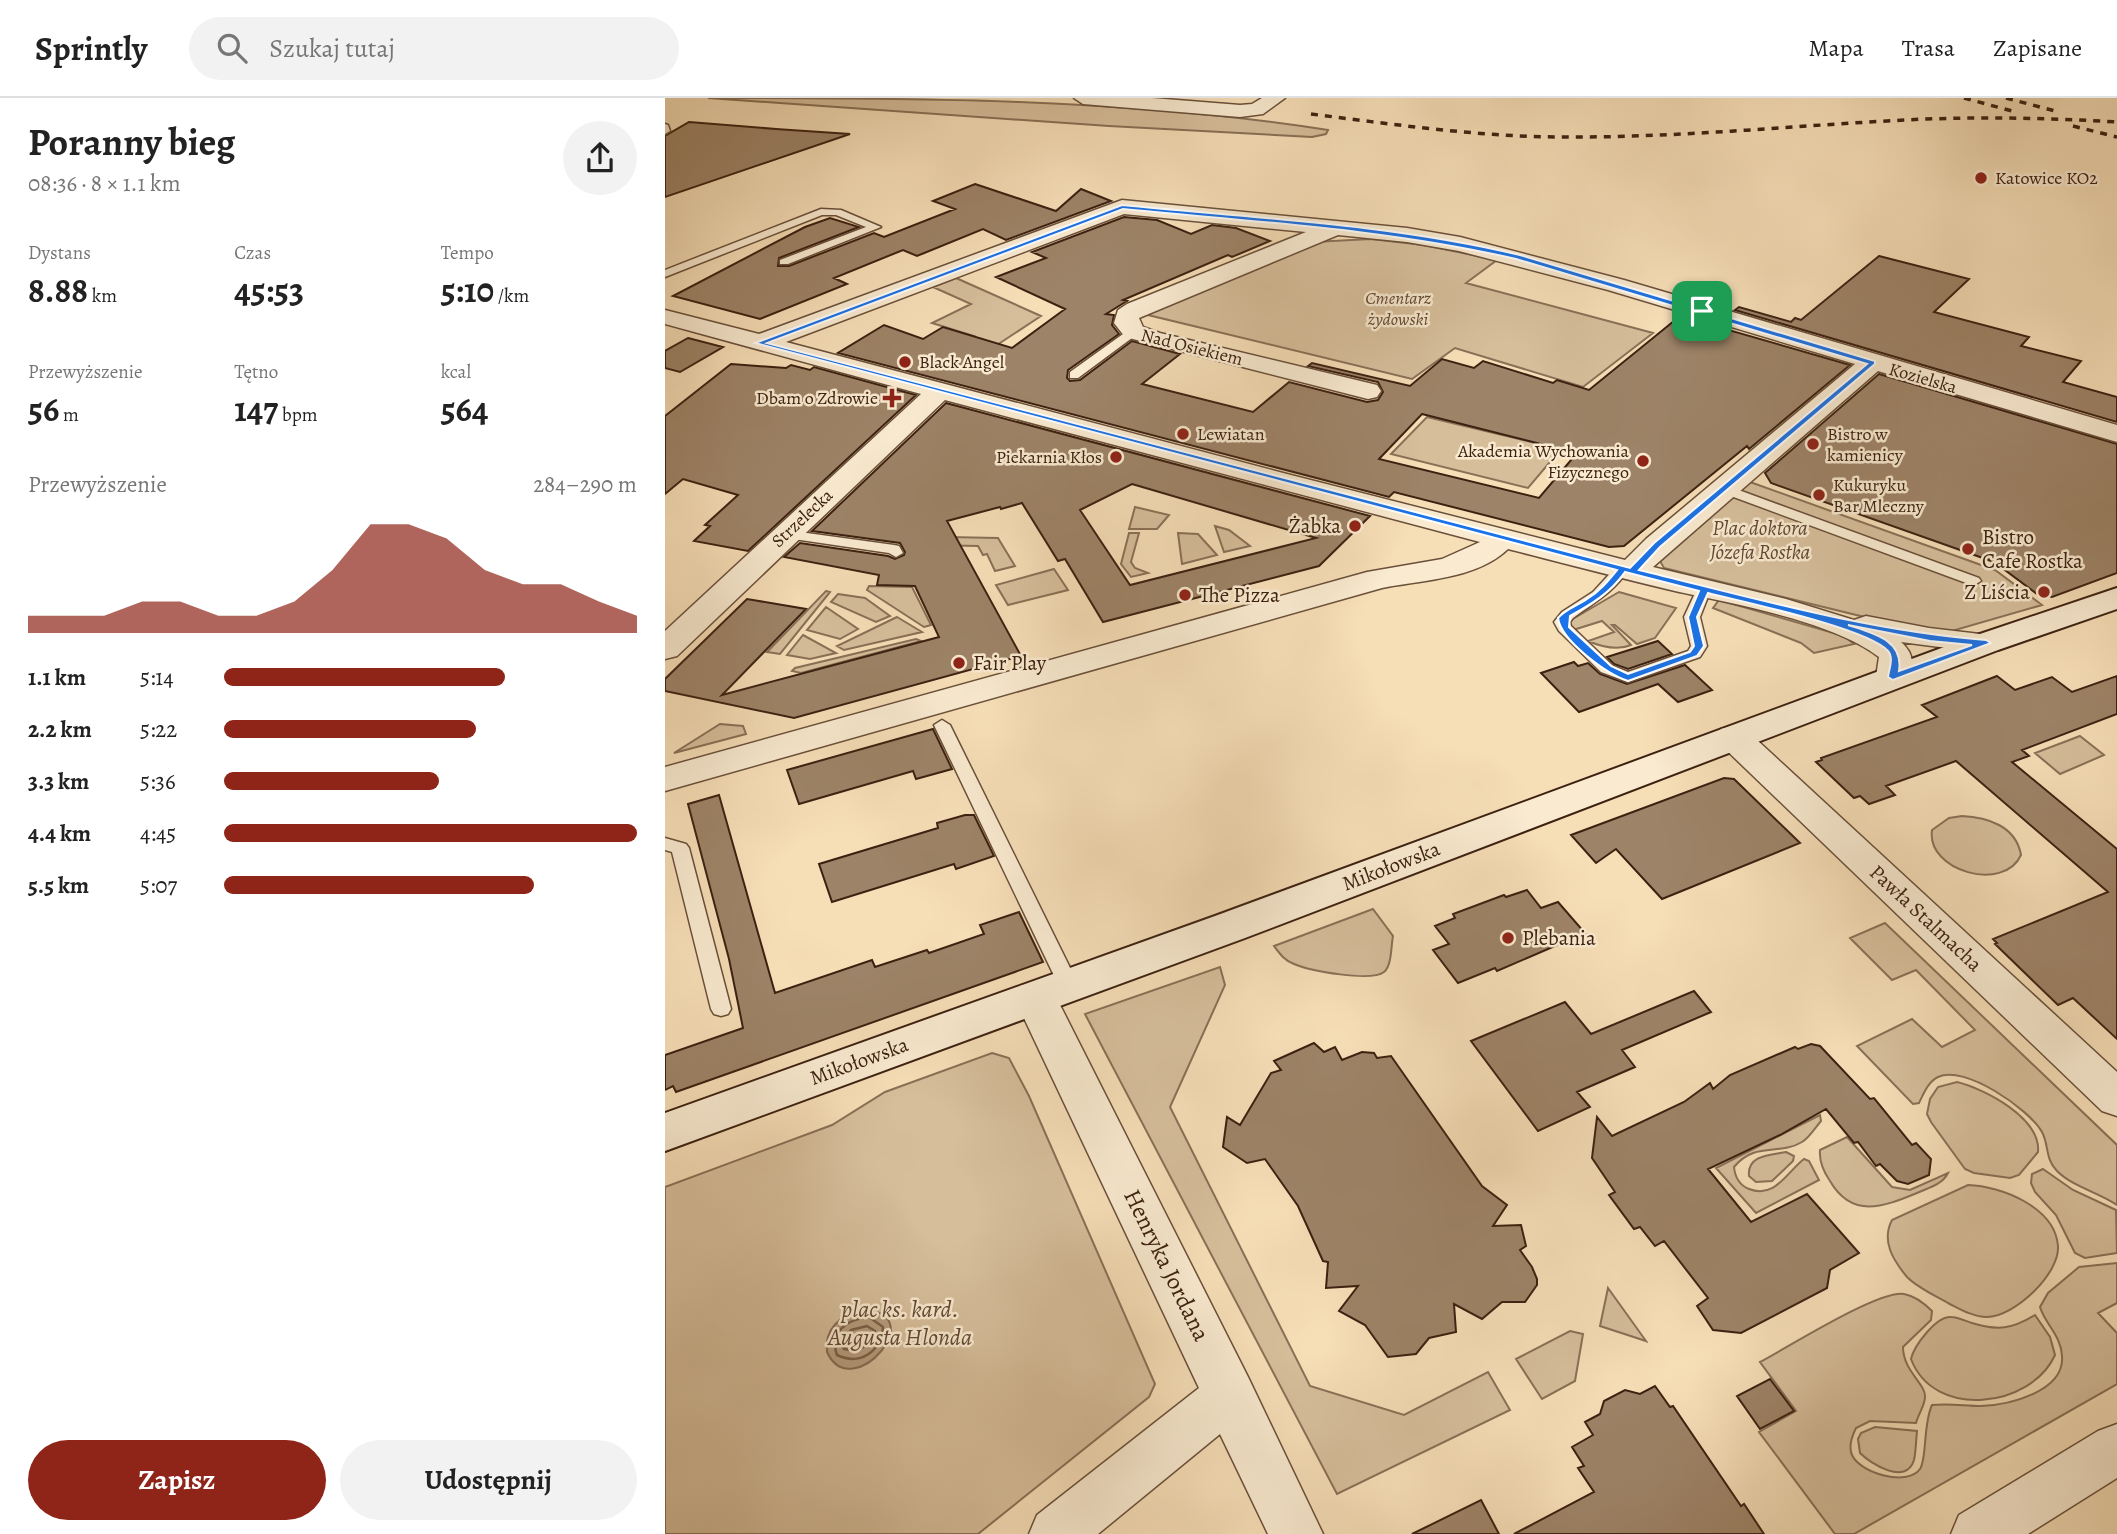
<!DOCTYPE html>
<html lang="pl">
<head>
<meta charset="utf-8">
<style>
  :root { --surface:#fff; --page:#f2f2f2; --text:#222; --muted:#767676; --line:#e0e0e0; --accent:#8f2418 }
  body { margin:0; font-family:Alegreya,serif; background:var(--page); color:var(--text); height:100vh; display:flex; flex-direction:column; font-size:26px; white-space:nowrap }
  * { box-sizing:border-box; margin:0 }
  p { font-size:23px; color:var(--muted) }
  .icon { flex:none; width:38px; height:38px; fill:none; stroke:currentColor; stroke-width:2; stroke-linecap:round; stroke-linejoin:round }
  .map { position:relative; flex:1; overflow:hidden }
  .side { display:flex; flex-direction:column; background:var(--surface); width:665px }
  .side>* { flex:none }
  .pin { position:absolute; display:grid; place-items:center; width:60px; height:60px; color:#fff; margin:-30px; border-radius:14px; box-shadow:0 4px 10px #0006 }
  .round { display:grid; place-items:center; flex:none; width:74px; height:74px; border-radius:37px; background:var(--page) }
  .head { display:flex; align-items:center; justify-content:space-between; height:119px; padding:0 28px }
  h1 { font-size:38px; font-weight:700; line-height:52px }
  .figures { display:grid; grid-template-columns:repeat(3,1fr); gap:10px; height:119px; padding:7px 28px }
  .figures div { display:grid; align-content:center }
  .figures b { font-size:35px; font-weight:700 }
  .figures small { font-size:19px; font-weight:400 }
  .figures p { font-size:19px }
  .chart { height:196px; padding:14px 28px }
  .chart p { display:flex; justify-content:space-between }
  .chart svg { width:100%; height:126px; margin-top:7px; fill:var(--accent); opacity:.7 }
  .cta { display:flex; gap:14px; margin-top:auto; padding:14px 28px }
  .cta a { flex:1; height:80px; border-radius:42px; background:var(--accent); color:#fff; font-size:28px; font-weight:700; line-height:80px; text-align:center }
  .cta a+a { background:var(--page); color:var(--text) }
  ul { padding:0 28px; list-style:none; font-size:23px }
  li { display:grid; grid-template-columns:112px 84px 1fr; align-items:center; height:52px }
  li i { height:18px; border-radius:9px; background:var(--accent) }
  header { display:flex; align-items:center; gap:42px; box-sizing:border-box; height:98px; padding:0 35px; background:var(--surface); border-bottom:2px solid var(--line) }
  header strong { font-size:33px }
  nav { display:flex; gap:38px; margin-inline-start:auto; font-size:24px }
  .search { width:490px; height:63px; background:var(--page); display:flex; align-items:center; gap:18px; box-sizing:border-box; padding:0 24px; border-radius:38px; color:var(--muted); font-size:26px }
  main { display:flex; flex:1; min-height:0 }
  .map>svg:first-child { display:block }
  .green { fill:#d6be9b; stroke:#897056; stroke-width:2 }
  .water { fill:#b79e7f; stroke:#866c53; stroke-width:2 }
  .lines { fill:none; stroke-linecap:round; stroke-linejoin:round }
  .shore { stroke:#7a6048; stroke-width:2.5 }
  .building { fill:#9d8367; stroke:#3c2111; stroke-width:2; fill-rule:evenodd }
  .lane-casing { stroke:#6a503a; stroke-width:3 }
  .street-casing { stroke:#6a503a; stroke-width:3 }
  .secondary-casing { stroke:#3c2111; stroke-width:4 }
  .lane { fill:#f9ead0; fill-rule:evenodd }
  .street { fill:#f9ead0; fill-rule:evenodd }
  .secondary { fill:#f9ead0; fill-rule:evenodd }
  .rail { stroke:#3c2111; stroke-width:3.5; stroke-dasharray:7 7; stroke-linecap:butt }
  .route { fill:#1a73e8; stroke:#fff; stroke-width:2; fill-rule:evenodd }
  .poi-dot { fill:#8f2418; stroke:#f9ead0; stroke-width:2.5 }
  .labels { text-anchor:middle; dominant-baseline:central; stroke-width:5; stroke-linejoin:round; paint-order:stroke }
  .far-poi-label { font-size:18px; fill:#3c2111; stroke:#f9ead0; text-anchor:start }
  .far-park-label { font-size:18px; font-style:italic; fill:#624834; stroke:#f9ead0 }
  .far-street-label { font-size:18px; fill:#3c2111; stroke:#f9ead0 }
  .poi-label { font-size:21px; fill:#3c2111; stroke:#f9ead0; text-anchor:start }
  .park-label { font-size:21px; font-style:italic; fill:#624834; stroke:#f9ead0 }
  .street-label { font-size:21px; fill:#3c2111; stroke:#f9ead0 }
  .near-street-label { font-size:24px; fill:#3c2111; stroke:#f9ead0 }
  .near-park-label { font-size:24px; font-style:italic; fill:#624834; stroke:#f9ead0 }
</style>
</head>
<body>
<header>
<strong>Sprintly</strong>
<div class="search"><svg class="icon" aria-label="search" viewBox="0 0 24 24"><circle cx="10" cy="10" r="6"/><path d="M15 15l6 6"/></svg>Szukaj tutaj</div>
<nav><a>Mapa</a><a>Trasa</a><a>Zapisane</a></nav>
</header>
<main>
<section class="side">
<div class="head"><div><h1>Poranny bieg</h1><p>08:36 · 8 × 1.1 km</p></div><a class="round"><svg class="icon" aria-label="share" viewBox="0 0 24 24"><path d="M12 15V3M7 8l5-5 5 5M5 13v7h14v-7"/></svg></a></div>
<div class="figures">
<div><p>Dystans</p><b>8.88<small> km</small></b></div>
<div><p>Czas</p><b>45:53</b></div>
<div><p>Tempo</p><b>5:10<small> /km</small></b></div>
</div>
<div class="figures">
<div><p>Przewyższenie</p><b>56<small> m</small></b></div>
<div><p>Tętno</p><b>147<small> bpm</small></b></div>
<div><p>kcal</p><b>564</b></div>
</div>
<div class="chart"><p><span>Przewyższenie</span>284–290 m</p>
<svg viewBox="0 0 160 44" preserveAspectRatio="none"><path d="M0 44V38L10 38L20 38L30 33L40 33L50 38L60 38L70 33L80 22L90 6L100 6L110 11L120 22L130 27L140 27L150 33L160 38V44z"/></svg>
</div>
<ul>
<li><b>1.1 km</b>5:14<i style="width:68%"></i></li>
<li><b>2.2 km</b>5:22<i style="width:61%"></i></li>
<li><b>3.3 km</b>5:36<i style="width:52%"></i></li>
<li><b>4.4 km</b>4:45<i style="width:100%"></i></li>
<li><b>5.5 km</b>5:07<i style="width:75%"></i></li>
</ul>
<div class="cta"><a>Zapisz</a><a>Udostępnij</a></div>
</section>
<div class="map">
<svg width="1452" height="1436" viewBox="0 0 1452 1436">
  <rect width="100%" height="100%" fill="#f6deb7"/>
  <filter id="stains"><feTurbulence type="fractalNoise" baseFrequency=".00286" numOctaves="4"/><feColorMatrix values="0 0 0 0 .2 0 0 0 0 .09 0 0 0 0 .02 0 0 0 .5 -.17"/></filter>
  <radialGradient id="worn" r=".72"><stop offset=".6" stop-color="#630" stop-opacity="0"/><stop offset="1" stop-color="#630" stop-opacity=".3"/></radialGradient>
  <!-- green -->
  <path class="green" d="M43 0C249 0 460 0 663 32L661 36 647 39 444 28Z
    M706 141 759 147 832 162 801 185 988 235 918 289 790 250 747 281 483 217 485 213 648 144Z
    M291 180 376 218 285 278 260 271 309 238 267 225 306 206 268 189Z
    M762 319 896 351 863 390 726 356Z
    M1085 384 1330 472 1377 507 1273 537 999 470 995 463Z
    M470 409 504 417 492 431H464Z
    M550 428 564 432 585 448 559 454Z
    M464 435H474L466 464 470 470 483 475 466 479 456 466Z
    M513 435 533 436 552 457 517 466Z
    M283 439 333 440 350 468 330 473 322 456 318 457 313 448 262 447Z
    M389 471 403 492 343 507 331 487Z
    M204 488 247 489 266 527 259 529 202 492Z
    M161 493 165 494 115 556 102 554Z
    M954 494 1011 510 990 540 972 546 950 527H947L966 547C952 553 937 549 923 543L949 534 937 523 908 532 904 526 906 522Z
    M173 496 200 500 225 518 211 524 166 504Z
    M1054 502 1179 538 1189 546 1149 555 1136 545 1048 510Z
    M161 509 193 531 175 541 142 532Z
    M232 519 257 534 179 552 172 548Z
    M138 537 171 555 145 561 122 557Z
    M251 541 256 543 136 575 127 573 130 570Z
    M55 626 78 628 81 636 9 655Z
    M1415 638 1439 657 1395 676 1370 655Z
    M1297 718C1322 719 1351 728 1356 757 1339 795 1261 773 1267 732L1284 720Z
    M708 811 728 838C726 847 727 868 719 874 706 884 645 873 629 866 620 863 615 856 609 848Z
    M1220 825 1452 1047V1107C1433 1094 1408 1089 1392 1073 1380 1061 1384 1047 1377 1034 1364 1011 1299 966 1273 979 1263 984 1259 995 1254 1005L1248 1006 1192 948 1247 921 1277 949 1310 932 1251 872 1227 882 1185 840Z
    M555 869 560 887 505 1009 645 1288 739 1317 823 1274 845 1312 672 1396 420 916Z
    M327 955 344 960 364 998 490 1286 484 1299 313 1436H0V1089L167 1027 220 994Z
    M1292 984C1320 991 1376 1020 1373 1054L1354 1077 1345 1080 1309 1075 1300 1071 1266 1024 1262 1016 1265 1001 1273 989Z
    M1155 1017 1156 1023C1150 1030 1144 1040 1137 1044 1114 1058 1090 1043 1069 1069 1070 1079 1074 1087 1084 1091 1110 1101 1121 1075 1139 1061L1144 1063 1154 1082 1091 1115 1051 1070Z
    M1182 1039 1227 1089 1245 1092 1283 1075C1277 1087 1263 1090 1252 1095 1218 1109 1187 1121 1165 1083 1158 1073 1154 1064 1155 1052Z
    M1121 1054 1129 1058 1128 1063 1107 1083 1091 1084 1084 1078C1082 1057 1105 1057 1121 1054Z
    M1378 1071 1408 1092 1451 1112 1452 1155 1420 1160 1410 1155 1391 1117 1370 1094 1366 1085 1367 1076Z
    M1303 1087C1336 1088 1390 1109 1393 1148 1395 1176 1349 1219 1322 1219 1308 1219 1295 1211 1283 1205 1269 1197 1253 1190 1242 1179 1228 1162 1216 1143 1227 1122Z
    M1452 1165V1205L1433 1215 1452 1235V1286L1189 1436H1170L1094 1334 1131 1313 1095 1264C1122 1250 1213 1192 1239 1196 1250 1198 1260 1206 1267 1213L1266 1222 1238 1249C1238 1273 1261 1286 1260 1299 1260 1307 1253 1317 1251 1325L1205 1323 1191 1330C1187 1338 1183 1348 1187 1357 1195 1375 1242 1389 1255 1371 1262 1361 1258 1326 1267 1307 1284 1305 1300 1308 1316 1308 1343 1307 1400 1294 1397 1258 1396 1237 1380 1226 1375 1209L1383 1195 1414 1169Z
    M943 1190 981 1243 935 1228Z
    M1370 1217 1385 1239 1390 1257C1366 1310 1269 1322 1246 1261 1249 1248 1271 1218 1286 1219 1292 1219 1301 1223 1307 1225 1333 1233 1347 1231 1370 1217Z
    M905 1233 918 1236 910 1283 877 1301 851 1261Z
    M1210 1329 1252 1333C1251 1342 1251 1353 1249 1362 1241 1388 1206 1366 1195 1355L1193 1341 1196 1335Z"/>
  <!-- water -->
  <path class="water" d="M195 1212C270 1211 187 1309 162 1254 159 1231 175 1218 195 1212Z"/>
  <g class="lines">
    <!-- shore -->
    <path class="shore" d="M204 1219 218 1229C216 1254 195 1268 172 1257 164 1234 182 1221 204 1219Z
      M202 1228 210 1233C205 1248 194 1254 179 1251L177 1245 186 1232Z"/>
  </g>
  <!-- building -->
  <path class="building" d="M24 24 111 31 185 36 0 99V38Z
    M310 86 391 113 416 91 446 103 341 142 318 131 252 158 238 152 169 180 182 186 95 221 8 198 140 129 165 120 194 129 114 160 113 168H124L209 135 219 139 290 111 268 103Z
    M459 119 492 122 526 136 547 127 571 130 605 143 567 159 563 157 458 202 462 203 441 216 449 217 447 227 454 236 403 272 402 280 405 283 415 282 467 243 515 256 477 286 588 314 624 284 702 304 713 302 718 294 713 284 643 268 647 265 745 288 777 261 809 270 818 263 888 285 892 282 924 292 1015 218 1185 267 1084 351 1082 348 959 448 944 449 729 394 724 399 173 255 219 227 258 241 278 229 347 250 400 211 331 179 381 160 367 154ZM757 316 912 355 874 400 714 361Z
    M1214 158 1304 181 1269 214 1364 239 1356 248 1416 263 1398 284 1452 299V324L1070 212 1074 209 1126 224 1130 220 1136 222Z
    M23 240 58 249 15 274 0 270V253Z
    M66 266 121 270 126 267 145 272 149 269 251 297 83 453 29 443 45 428 40 427 73 397 18 381 0 396V318Z
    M1214 276 1452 346V475L1387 499 1372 496 1329 464 1106 385 1100 375Z
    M281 305 705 418 654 468 438 524 400 461 393 463 357 405 336 411 335 409 282 423 356 558 129 620 0 593V581L82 501 141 511 57 597 274 539 250 488 212 487 214 477 119 459 135 445 223 458 230 461 239 457 240 454 235 445 147 433ZM467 386 651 440 465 487 415 412Z
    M993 543 1007 556 963 571 949 566 942 559Z
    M909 564 913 568 923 565 935 576 962 586 1020 567 1047 592 1013 604 993 586 914 614 876 575Z
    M1332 578 1350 592 1387 579 1407 594 1452 578V616L1357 652 1364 658 1347 664 1452 751V941L1408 900 1393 907 1330 846 1332 845 1328 841 1443 794 1291 663 1221 688 1230 697 1204 706 1195 698 1189 700 1151 664 1157 662 1156 660 1272 619 1257 607Z
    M268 631 287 671 251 681 248 673 134 706 122 672Z
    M1059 680 1069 681 1135 745 997 801 951 751 931 765 906 737Z
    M54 697 110 895 207 862 210 869 262 852 264 855 319 836 315 827 354 814 378 864 11 994 8 988 0 992V957L78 930 64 861 23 706Z
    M300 717H309L329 758 291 771 289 766 167 804 154 766 273 730 272 725Z
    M862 792 876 810 893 804 920 835 832 873 830 870 793 885 768 852 784 846 770 828 790 820 788 816 839 797 841 799Z
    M1029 893 1046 914 957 952 970 969 912 994 925 1009 873 1033 806 943 900 904 926 936Z
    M649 945 659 954 670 949 677 962 697 954 709 955 712 960 726 958 817 1088 842 1107 828 1128 856 1127 861 1148 855 1152 867 1169 872 1181V1187L860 1204H837L817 1221 789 1206 791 1234 764 1240 751 1256 723 1259 700 1227 674 1213 693 1188 661 1190 663 1164 658 1163 633 1108 600 1061 582 1065 558 1049 562 1019 575 1027 606 975 616 972 609 963Z
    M1146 946 1155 948 1205 1001 1209 1000 1247 1047 1251 1045 1266 1061 1264 1077 1243 1086 1232 1083 1215 1066 1211 1068 1193 1044 1189 1045 1161 1011 1115 1037 1043 1071 1086 1124 1142 1096 1194 1155 1165 1172 1162 1190 1076 1235 1048 1232 1032 1208 1043 1200 999 1143 990 1148 975 1129 969 1131 944 1097 950 1094 927 1060 932 1019 947 1038 1019 1004 1045 985 1048 991 1065 977 1130 949 1133 951Z
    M1105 1281 1129 1313 1095 1331 1072 1298Z
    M990 1288 1005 1309 1008 1308 1076 1408 1079 1406 1099 1436H849L929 1394 913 1370 919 1368 907 1349 928 1337 920 1324 935 1316 939 1303 960 1292 975 1296Z
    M816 1402 834 1436H747Z"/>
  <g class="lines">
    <defs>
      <path id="lane" d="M0 26 3 27 5 33 0 36Z
        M156 111 176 112 216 129 123 166H115V162L201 129 171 117H157L0 179V172Z
        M465 231 475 234 413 280H405V274Z
        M1060 387 1314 480 1316 483 1309 487 1304 486 1055 394 1053 391Z
        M120 432 229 447 234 448 238 455 231 459 224 455 115 439 113 436Z
        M957 467 964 471C947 496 931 503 908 520L905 524 906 528 948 568 963 574 1023 553 1026 548 1019 519 1032 491 1039 487 1046 491 1035 519 1042 548 1035 559 963 584 936 574 894 533 889 524 897 514 928 494 952 468Z
        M277 622 285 627 414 888 411 893 404 895 397 893 394 888 269 627Z
        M0 740 21 746 24 750 66 911 63 916 56 918 49 916 46 911 7 754 0 752Z"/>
      <path id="street" d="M409 0H487L575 7 587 6 597 0H620L598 16 575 19 418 6Z
        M457 102 742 130 795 139 959 182 1452 327V344L1213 273 988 469 1121 501 1189 522 1201 518 1264 530 1332 538 1337 545 1332 552 1321 555 1236 544C1250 556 1250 571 1240 586L1228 589 1216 586 1211 579 1214 559C1167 523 1069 506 1010 493 954 480 898 465 843 451 812 481 757 482 717 490L0 693V669L702 474 777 461 815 444 280 302 12 558 0 561V533L256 296 0 226V212L94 236ZM459 116 641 134 462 206 453 212 449 225 460 239 703 301 712 299 716 293 712 287 495 235 478 229 474 220 673 137 742 144 794 153 943 192 1190 266 981 441 960 462 618 375 121 244Z
        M1068 628 1080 631 1452 974V1018L1437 1013 1056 647 1051 639 1056 631Z
        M370 884 385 888 391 899 583 1279 658 1436H603L555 1336 433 1436H364L372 1417 534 1290 349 899 355 888Z
        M1452 1326V1380L1363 1436H1286L1294 1417 1433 1333Z"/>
      <path id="secondary" d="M1452 490V511L1333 552 580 840 0 1053V1015L550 818 1309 538Z"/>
    </defs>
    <!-- lane casing -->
    <use href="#lane" class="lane-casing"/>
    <!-- street casing -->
    <use href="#street" class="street-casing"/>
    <!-- secondary casing -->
    <use href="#secondary" class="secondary-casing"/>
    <!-- lane -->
    <use href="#lane" class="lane"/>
    <!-- street -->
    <use href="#street" class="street"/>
    <!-- secondary -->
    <use href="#secondary" class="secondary"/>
    <!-- rail -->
    <path class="rail" d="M1299 0 1347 13
      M1341 0 1394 14
      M646 16C734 27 822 40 911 39 1028 39 1144 26 1261 21 1325 19 1388 20 1452 24
      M1408 28 1452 39"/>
  </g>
  <!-- route -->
  <path class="route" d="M457 107C590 120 725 126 855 157L1210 263V266L995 449 974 472C1089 500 1203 533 1321 542L1326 545 1228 582 1223 579C1224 571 1229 560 1223 553 1202 530 1078 504 1043 495L1032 519 1039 548 1032 558 963 583C942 576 896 543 893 520 901 511 912 508 922 501 934 494 943 483 952 472L90 245ZM458 111C589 124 722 131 851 161L1202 266 989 445 965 470 102 245ZM960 474 1034 493 1023 519 1029 548 1025 554 963 576 946 568 904 529 905 518C927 506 945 495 960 474ZM1183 527 1265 543 1307 547 1234 573C1239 542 1208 535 1183 527Z"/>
  <!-- markers -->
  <g class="poi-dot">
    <circle cx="1316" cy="80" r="7"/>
    <circle cx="240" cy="264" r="7"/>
    <path d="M223.5 289.5h7v7h7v7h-7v7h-7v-7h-7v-7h7z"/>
    <circle cx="518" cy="336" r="7"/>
    <circle cx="1148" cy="346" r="7"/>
    <circle cx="451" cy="359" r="7"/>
    <circle cx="978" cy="363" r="7"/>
    <circle cx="1154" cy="397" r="7"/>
    <circle cx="690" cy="428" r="7"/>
    <circle cx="1303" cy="451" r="7"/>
    <circle cx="1379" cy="494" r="7"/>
    <circle cx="520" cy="497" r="7"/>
    <circle cx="294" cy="565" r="7"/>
    <circle cx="843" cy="840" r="7"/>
  </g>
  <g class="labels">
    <!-- far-poi labels -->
    <g class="far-poi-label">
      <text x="1330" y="80">Katowice KO2</text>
      <text x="254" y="264">Black Angel</text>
      <text x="213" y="300" text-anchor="end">Dbam o Zdrowie</text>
      <text x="532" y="336">Lewiatan</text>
      <text x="1162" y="336">Bistro w<tspan x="1162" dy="21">kamienicy</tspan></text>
      <text x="964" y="353" text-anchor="end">Akademia Wychowania<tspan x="964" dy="21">Fizycznego</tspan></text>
      <text x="437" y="359" text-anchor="end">Piekarnia Kłos</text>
      <text x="1168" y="387">Kukuryku<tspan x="1168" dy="21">Bar Mleczny</tspan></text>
    </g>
    <!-- far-park labels -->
    <g class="far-park-label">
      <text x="733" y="200">Cmentarz<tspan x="733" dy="21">żydowski</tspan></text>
    </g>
    <!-- far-street labels -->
    <g class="far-street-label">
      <text transform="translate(527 249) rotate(14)">Nad Osiekiem</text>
      <text transform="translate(1258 280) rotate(16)">Kozielska</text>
      <text transform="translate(137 420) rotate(-43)">Strzelecka</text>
    </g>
    <!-- poi labels -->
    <g class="poi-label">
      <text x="676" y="428" text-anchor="end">Żabka</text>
      <text x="1317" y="439">Bistro<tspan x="1317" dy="24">Cafe Rostka</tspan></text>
      <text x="1365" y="494" text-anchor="end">Z Liścia</text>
      <text x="534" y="497">The Pizza</text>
      <text x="308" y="565">Fair Play</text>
      <text x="857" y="840">Plebania</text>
    </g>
    <!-- park labels -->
    <g class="park-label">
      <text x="1095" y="430">Plac doktora<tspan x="1095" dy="24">Józefa Rostka</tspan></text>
    </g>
    <!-- street labels -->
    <g class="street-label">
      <text transform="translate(726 768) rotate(-21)">Mikołowska</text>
      <text transform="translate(1261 820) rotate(43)">Pawła Stalmacha</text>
      <text transform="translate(194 963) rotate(-20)">Mikołowska</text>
    </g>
    <!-- near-street labels -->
    <g class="near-street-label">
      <text transform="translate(502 1167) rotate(64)">Henryka Jordana</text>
    </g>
    <!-- near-park labels -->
    <g class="near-park-label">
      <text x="235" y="1211">plac ks. kard.<tspan x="235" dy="28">Augusta Hlonda</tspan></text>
    </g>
  </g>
  <rect width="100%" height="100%" filter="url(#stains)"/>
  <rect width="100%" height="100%" fill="url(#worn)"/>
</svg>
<div class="pin" style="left:1037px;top:213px;background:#1e9e55"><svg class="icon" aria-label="arrive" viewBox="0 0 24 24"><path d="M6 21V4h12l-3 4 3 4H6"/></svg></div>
</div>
</main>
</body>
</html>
